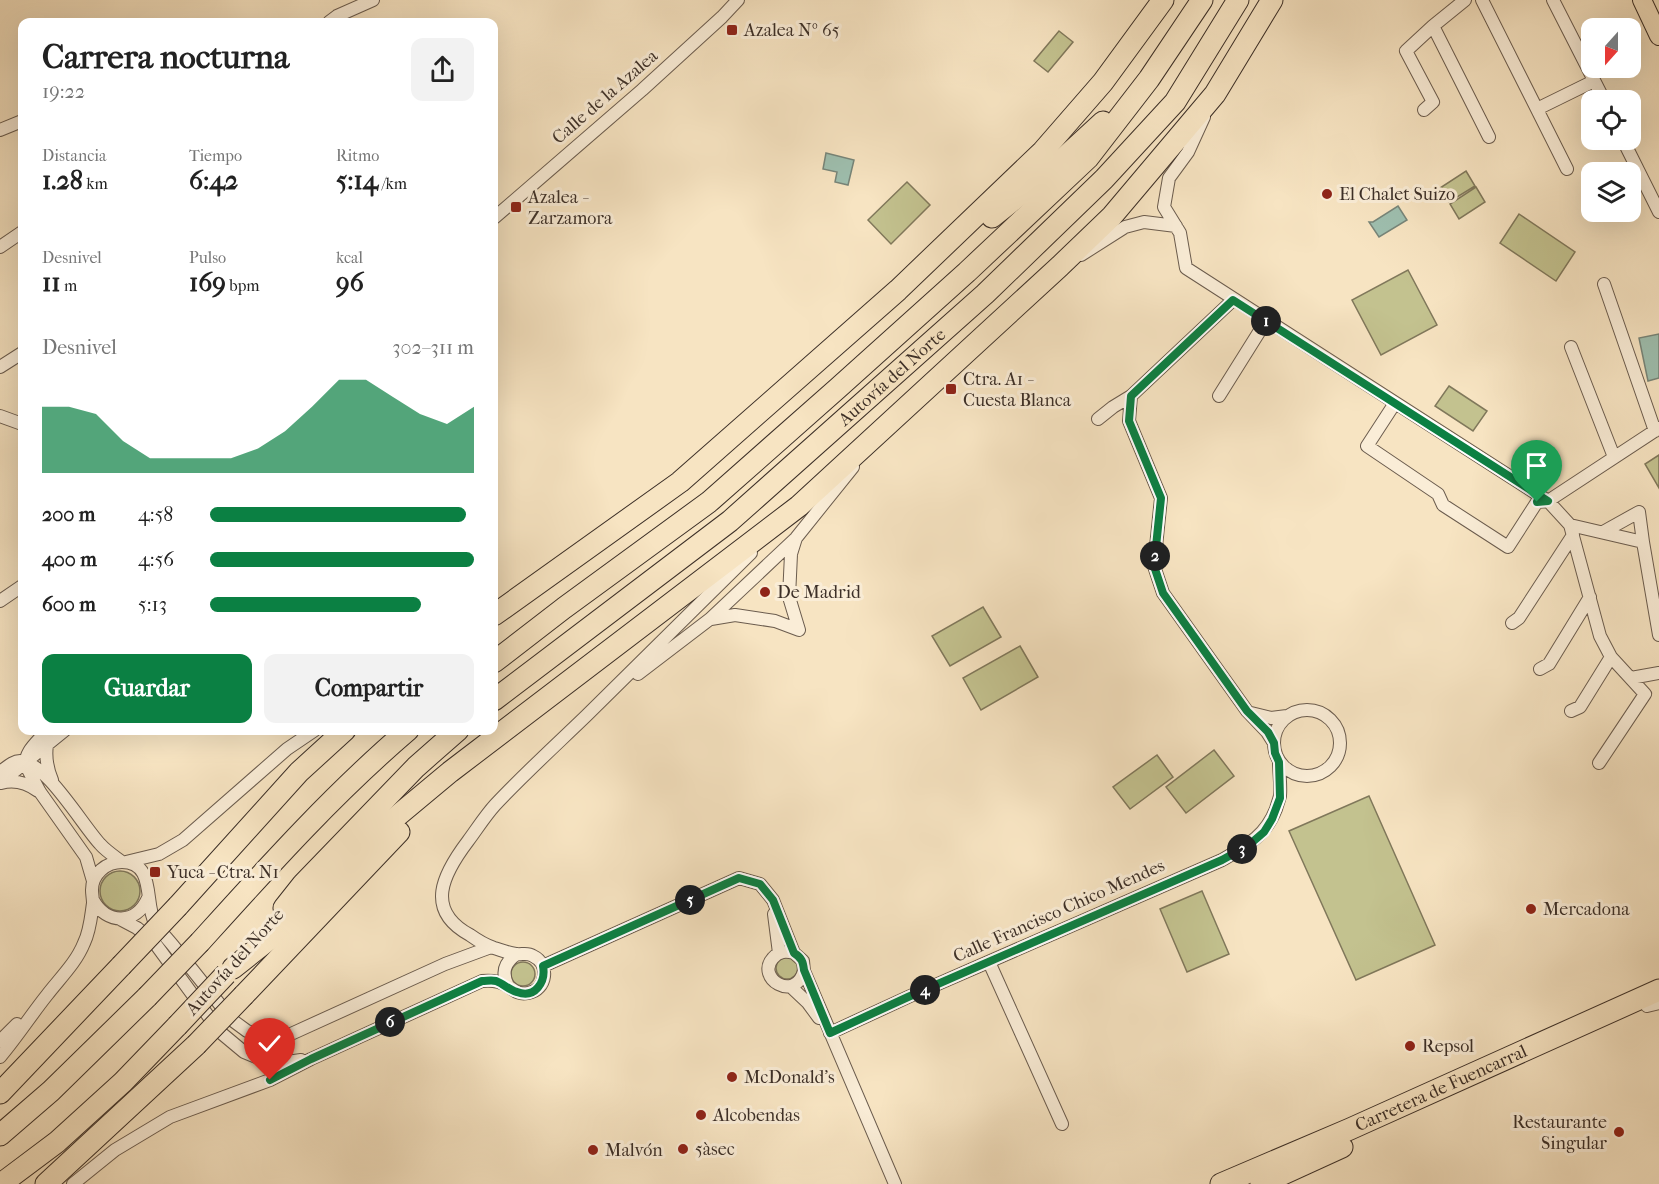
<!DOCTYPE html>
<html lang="es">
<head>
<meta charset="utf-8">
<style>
  :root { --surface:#fff; --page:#f2f2f2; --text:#222; --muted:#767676; --accent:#0b8043 }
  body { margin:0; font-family:"IM FELL French Canon",serif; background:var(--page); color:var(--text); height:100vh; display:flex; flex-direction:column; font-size:22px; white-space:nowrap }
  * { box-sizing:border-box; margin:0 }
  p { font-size:20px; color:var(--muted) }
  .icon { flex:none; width:33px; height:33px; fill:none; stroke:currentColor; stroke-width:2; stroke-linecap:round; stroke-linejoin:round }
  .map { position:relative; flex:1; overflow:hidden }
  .panel { position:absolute; left:18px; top:18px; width:480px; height:717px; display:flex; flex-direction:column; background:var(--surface); border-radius:12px; box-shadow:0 6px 24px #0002 }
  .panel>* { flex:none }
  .needle { width:39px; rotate:201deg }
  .tools { position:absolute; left:1581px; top:18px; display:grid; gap:12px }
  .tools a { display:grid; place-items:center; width:60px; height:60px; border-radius:12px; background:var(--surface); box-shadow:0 6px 24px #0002; font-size:30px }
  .pin { position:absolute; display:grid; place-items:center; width:51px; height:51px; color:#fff; margin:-62px -26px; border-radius:50% 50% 50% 0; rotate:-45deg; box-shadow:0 0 6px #0007 }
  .pin .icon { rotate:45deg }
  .km { position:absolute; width:30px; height:30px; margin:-15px; border-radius:50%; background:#222; color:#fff; font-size:16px; line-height:30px; text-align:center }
  .round { display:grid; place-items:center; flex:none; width:63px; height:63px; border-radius:12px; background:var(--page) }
  .summary { display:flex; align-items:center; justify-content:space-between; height:102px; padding:0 24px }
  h1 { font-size:33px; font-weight:700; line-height:45px }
  .stats { display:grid; grid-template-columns:repeat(3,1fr); gap:9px; height:102px; padding:6px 24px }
  .stats div { display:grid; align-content:center }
  .stats b { font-size:26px; font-weight:700 }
  .stats small { font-size:16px; font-weight:400 }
  .stats p { font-size:16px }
  .chart { height:168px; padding:12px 24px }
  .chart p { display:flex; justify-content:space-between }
  .chart svg { width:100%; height:108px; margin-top:6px; fill:var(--accent); opacity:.7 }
  .action { display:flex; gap:12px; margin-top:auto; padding:12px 24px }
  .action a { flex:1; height:69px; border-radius:12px; background:var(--accent); color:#fff; font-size:24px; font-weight:700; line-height:69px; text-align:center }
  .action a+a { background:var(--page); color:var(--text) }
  ul { padding:0 24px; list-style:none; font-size:20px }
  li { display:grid; grid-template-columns:96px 72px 1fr; align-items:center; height:45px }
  li i { height:15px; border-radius:8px; background:var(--accent) }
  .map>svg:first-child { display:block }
  .green { fill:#c3c28f; stroke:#80785b; stroke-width:1.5 }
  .water { fill:#9ebfaf; stroke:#778579; stroke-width:1.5 }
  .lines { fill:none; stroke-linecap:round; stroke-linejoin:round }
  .street-casing { stroke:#6b5c4e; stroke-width:14 }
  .primary-casing { stroke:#3c2f27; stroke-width:20 }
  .highway-casing { stroke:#3c2f27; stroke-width:23 }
  .street { stroke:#faedd7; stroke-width:12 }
  .primary { stroke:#f7e4c2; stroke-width:18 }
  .highway { stroke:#f7e4c2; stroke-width:21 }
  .highway-bridge-casing { stroke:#3c2f27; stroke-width:23; stroke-linecap:butt }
  .highway-bridge { stroke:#f7e4c2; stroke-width:21 }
  .route-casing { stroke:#fff; stroke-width:12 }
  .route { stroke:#0b8043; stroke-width:8 }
  .poi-dot { fill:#8f2418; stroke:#faedd7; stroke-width:2 }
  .labels { text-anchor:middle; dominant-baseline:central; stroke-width:6; stroke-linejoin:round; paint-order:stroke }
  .poi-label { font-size:18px; fill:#3c2f27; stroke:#faedd7; text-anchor:start }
  .street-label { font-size:18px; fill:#3c2f27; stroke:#faedd7 }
</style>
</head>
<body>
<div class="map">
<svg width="1659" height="1184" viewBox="0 0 1659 1184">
  <rect width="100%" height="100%" fill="#f7e4c2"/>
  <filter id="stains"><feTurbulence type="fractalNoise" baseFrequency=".00333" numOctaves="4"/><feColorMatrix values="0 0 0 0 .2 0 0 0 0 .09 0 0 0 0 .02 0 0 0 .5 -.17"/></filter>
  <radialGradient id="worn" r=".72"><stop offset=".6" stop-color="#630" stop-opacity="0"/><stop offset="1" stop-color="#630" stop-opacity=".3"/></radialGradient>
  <!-- green -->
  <path class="green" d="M1059 31 1073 42 1048 72 1034 61Z
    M1466 171 1475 186 1449 202 1440 188Z
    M907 182 930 205 891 244 868 220Z
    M1476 187 1485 202 1459 219 1450 204Z
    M1519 214 1575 252 1556 281 1500 243Z
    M1408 270 1437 325 1381 355 1352 300Z
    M1449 386 1487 411 1473 431 1435 406Z
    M1659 455V488L1645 464Z
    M983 607 1001 637 950 666 932 636Z
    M1020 646 1038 677 981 710 963 678Z
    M1214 750 1234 776 1186 813 1166 787Z
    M1157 755 1173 777 1130 809 1113 787Z
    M1369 796 1435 945 1356 980 1289 831Z
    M100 891a20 20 0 1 1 40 0a20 20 0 1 1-40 0Z
    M1202 891 1229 954 1187 972 1160 909Z
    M776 968a11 11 0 1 1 22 0a11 11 0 1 1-22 0Z
    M511 974a12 12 0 1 1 24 0a12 12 0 1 1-24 0Z"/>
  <!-- water -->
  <path class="water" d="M826 153 854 160 848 185 835 182 837 172 823 169Z
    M1398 206 1407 220 1379 237 1369 222H1373Z
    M1659 334V378L1648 381 1639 338Z"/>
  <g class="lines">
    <defs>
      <path id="street" d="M1465 0 1433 26 1489 137
        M1482 0 1567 169
        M1553 0 1604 100
        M329 22 337 16 373 0
        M1537 109 1594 81
        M1424 110 1433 102 1406 51 1433 26
        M1204 117 1188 152 1169 178 1164 207 1180 233 1186 268 1548 501 1659 428
        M0 130 22 121
        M1623 140 1659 212
        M494 218 642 90 722 17 738 0
        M0 247 22 232
        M1081 255 1125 227 1144 222 1176 226
        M1604 284 1655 431
        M1233 300 1131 396 1129 421 1161 498 1154 566 1163 593 1247 711 1267 732 1274 743
        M1571 347 1614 457
        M0 367 22 353
        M1219 396 1266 321
        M1395 403 1367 446 1438 494 1443 505 1508 547 1537 502 1548 501 1570 525 1600 636 1611 657 1645 694 1599 763
        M0 416 22 424
        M1098 419 1113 407 1131 396
        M1570 525 1643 542 1659 635
        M1603 532 1639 512 1643 542
        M0 601 22 586
        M711 619 735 615 775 621 799 630 789 597 791 554 796 538
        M1512 623 1519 618 1573 535
        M1540 669 1549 664 1590 597
        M638 674 710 619 796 538 853 467
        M1631 678 1659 673
        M1274 743a33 33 0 1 1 66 0a33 33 0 1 1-66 0Z
        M1571 711 1580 707 1611 657
        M1251 713 1271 718 1287 716
        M43 735C35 744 24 753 26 766L40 792 86 857 93 881
        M47 745C45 758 47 768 52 780
        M0 772C6 768 13 761 20 761 45 761 83 826 100 844 106 851 114 856 122 862
        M0 783 65 730
        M1 783C15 779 27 783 38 791
        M126 862 159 854 183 840 287 749 315 730
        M93 900C107 925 136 925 148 898
        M774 914 779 953
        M120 919 137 928 154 942 220 1032 244 1052 273 1064 301 1060
        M794 953C786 951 779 951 773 958 755 978 795 1003 804 971
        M989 962 1062 1124
        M543 966 739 878 760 884 773 900 794 953 803 961 804 971 895 1184
        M508 986C501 972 505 962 517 954
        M790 986 808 1003 819 1018
        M1647 1006 1659 1003
        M830 1033 908 997 1222 860C1246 846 1265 837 1276 809 1277 805 1279 800 1280 796 1281 785 1279 773 1279 762
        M0 1041 17 1024
        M0 1057C17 1037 31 1015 47 995 60 978 76 963 84 943 90 931 91 917 93 903 93 899 92 894 92 890 92 874 106 862 122 862 156 862 144 903 155 923 161 933 171 942 178 952 196 974 214 997 232 1020L247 1031 267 1037 291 1034 445 964 491 947
        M73 1184 115 1150 170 1117 270 1080 311 1059 482 981C491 980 500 981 508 986 515 991 519 995 528 993 547 990 550 964 533 956 527 952 522 955 516 954 508 953 501 950 494 948 485 945 477 940 470 935 424 910 443 874 468 841 477 829 485 816 495 805 524 774 556 745 586 716 641 661 696 607 751 553"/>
      <path id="primary" d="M1642 0 1659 36"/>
      <g id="highway">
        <path d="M992 217 1052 169 1103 122"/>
        <path d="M494 615 680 482 898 290 1043 151 1103 82 1163 0"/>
        <path d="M494 662 564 608 709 502 838 388 967 272 1088 158 1149 79 1202 0"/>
        <path id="s1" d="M494 700 730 521 985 294 1104 179 1175 102 1238 0"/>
        <path d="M178 906 299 772 345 730"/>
        <path d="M284 908 303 884 416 767 458 730"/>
        <path d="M200 942C266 869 332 795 408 730"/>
        <path d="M233 968 272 937 390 822 450 772 799 506 1060 266 1112 216 1215 94 1272 0"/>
        <path d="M244 995 399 832"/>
        <path d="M0 1093 121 966"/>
        <path d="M0 1135 51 1091 147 997"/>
        <path d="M1 1184 57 1142 123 1082 177 1026"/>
        <path d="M46 1184 196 1045"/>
        <path id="s2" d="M1221 1184 1350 1129 1659 990"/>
        <path d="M1261 1184 1342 1147"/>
      </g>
    </defs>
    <!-- street casing -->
    <use href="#street" class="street-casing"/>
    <!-- primary casing -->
    <use href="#primary" class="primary-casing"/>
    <!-- highway casing -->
    <use href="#highway" class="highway-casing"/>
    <!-- street -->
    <use href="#street" class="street"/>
    <!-- primary -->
    <use href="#primary" class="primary"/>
    <!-- highway -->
    <use href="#highway" class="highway"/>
    <defs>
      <path id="highway-bridge" d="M121 966 178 906
        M147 997 200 942
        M177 1026 226 974
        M196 1045 244 995"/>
    </defs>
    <!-- highway-bridge casing -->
    <use href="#highway-bridge" class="highway-bridge-casing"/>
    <!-- highway-bridge -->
    <use href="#highway-bridge" class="highway-bridge"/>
  </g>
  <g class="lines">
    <defs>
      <path id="route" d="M270 1080 311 1059 482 981C487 981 491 980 496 981 504 984 509 990 517 992 535 999 546 982 543 966L739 878 760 884 773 900 794 953C802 958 803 962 804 970L830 1033 908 997 1222 860 1249 845 1264 832 1272 819 1280 798 1279 762 1275 753 1274 743 1268 732 1247 711 1163 593 1154 566 1161 498 1129 421 1131 396 1233 300 1548 501 1537 502"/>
    </defs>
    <!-- route casing -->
    <use href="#route" class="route-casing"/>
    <!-- route -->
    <use href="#route" class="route"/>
  </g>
  <!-- markers -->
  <g class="poi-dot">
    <rect x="726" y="24" width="12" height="12" rx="3"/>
    <circle cx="1327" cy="194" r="6"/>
    <rect x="510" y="201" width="12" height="12" rx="3"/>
    <rect x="945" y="383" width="12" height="12" rx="3"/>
    <circle cx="765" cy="592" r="6"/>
    <rect x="149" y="866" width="12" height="12" rx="3"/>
    <circle cx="1531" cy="909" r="6"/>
    <circle cx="1410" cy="1046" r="6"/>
    <circle cx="732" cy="1077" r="6"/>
    <circle cx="701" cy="1115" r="6"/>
    <circle cx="1619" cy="1132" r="6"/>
    <circle cx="683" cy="1149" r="6"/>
    <circle cx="593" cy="1150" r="6"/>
  </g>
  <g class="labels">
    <!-- poi labels -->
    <g class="poi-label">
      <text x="744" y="30">Azalea Nº 65</text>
      <text x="1339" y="194">El Chalet Suizo</text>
      <text x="528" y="197">Azalea -<tspan x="528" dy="21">Zarzamora</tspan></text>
      <text x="963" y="379">Ctra. A1 -<tspan x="963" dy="21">Cuesta Blanca</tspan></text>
      <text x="777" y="592">De Madrid</text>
      <text x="167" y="872">Yuca - Ctra. N1</text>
      <text x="1543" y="909">Mercadona</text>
      <text x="1422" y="1046">Repsol</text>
      <text x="744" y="1077">McDonald's</text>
      <text x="713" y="1115">Alcobendas</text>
      <text x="1607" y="1122" text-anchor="end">Restaurante<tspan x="1607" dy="21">Singular</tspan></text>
      <text x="695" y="1149">5àsec</text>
      <text x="605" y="1150">Malvón</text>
    </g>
    <!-- street labels -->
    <g class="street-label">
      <text transform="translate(605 97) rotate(-41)">Calle de la Azalea</text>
      <text stroke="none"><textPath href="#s1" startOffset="513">Autovía del Norte</textPath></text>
      <text transform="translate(1059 911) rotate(-24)">Calle Francisco Chico Mendes</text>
      <text transform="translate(235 962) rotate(-48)">Autovía del Norte</text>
      <text stroke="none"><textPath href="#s2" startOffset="240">Carretera de Fuencarral</textPath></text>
    </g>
  </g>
  <rect width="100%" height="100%" filter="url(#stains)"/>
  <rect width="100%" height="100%" fill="url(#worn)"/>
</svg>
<div class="tools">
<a><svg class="needle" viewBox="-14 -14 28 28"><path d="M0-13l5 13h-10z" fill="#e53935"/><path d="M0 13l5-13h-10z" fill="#767676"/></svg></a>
<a><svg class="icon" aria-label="locate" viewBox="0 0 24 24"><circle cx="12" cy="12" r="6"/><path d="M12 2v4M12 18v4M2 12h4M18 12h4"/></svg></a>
<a><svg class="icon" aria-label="layers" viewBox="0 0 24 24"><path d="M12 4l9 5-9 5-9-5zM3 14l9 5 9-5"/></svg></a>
</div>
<div class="pin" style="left:1537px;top:502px;background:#1e9e55"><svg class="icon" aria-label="arrive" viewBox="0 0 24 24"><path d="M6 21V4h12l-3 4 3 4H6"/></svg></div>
<div class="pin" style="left:270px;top:1080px;background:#d93025"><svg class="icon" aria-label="check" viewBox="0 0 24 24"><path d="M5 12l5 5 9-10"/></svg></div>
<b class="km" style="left:1266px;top:321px">1</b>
<b class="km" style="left:1155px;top:556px">2</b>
<b class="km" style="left:1242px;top:849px">3</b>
<b class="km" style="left:925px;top:990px">4</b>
<b class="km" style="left:690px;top:900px">5</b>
<b class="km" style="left:390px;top:1022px">6</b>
<section class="panel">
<div class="summary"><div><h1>Carrera nocturna</h1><p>19:22</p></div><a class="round"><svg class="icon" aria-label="share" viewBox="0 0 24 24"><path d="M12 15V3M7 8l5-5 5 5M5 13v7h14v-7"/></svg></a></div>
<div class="stats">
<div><p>Distancia</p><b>1.28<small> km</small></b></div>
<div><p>Tiempo</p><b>6:42</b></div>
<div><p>Ritmo</p><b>5:14<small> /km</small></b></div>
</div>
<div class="stats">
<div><p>Desnivel</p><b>11<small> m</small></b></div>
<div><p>Pulso</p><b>169<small> bpm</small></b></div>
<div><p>kcal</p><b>96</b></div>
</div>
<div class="chart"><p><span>Desnivel</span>302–311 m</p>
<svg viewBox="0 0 160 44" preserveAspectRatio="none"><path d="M0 44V17L10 17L20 20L30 31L40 38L50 38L60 38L70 38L80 34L90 27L100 17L110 6L120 6L130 13L140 20L150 24L160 17V44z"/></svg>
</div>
<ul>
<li><b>200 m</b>4:58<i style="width:97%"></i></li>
<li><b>400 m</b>4:56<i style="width:100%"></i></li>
<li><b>600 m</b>5:13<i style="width:80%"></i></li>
</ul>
<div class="action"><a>Guardar</a><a>Compartir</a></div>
</section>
</div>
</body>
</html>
